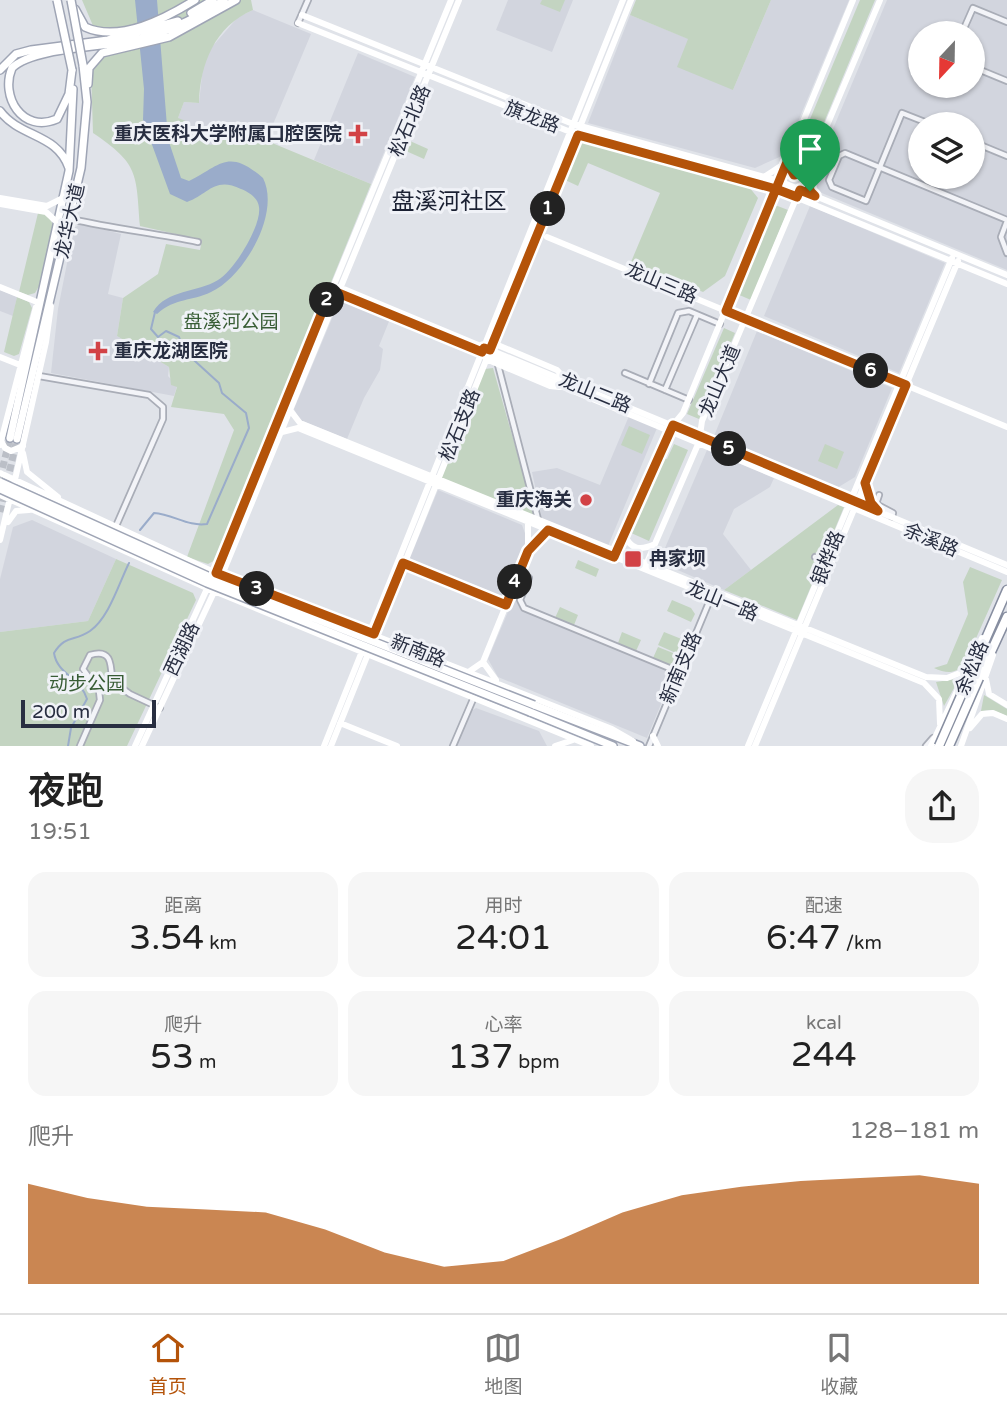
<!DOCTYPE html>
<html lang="zh">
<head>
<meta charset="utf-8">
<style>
  :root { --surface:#fff; --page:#f6f6f6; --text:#222; --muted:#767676; --line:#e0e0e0; --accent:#b45309 }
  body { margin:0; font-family:"Varela Round","Noto Sans SC",sans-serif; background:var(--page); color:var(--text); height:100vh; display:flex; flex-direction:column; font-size:26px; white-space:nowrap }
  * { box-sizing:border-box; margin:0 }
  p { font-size:23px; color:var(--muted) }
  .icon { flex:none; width:38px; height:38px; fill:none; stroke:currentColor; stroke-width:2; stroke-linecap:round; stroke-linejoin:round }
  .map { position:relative; height:746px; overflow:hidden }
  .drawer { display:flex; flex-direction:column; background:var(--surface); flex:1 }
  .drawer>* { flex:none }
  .needle { width:46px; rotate:202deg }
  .buttons { position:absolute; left:908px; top:21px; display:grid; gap:14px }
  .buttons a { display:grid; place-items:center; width:77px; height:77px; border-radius:50%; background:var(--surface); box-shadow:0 2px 5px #0004; font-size:35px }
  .scale { position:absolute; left:21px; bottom:18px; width:135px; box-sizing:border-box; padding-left:7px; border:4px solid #282e41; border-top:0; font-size:19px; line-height:24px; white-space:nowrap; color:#282e41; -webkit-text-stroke:5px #f0f2f7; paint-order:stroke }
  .pin { position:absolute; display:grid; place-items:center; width:60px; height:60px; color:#fff; margin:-72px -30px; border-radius:50% 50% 50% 0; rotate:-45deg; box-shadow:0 0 7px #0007 }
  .pin .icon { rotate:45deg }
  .km { position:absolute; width:35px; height:35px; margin:-18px; border-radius:50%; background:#222; color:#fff; font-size:19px; line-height:35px; text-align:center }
  .round { display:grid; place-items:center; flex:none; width:74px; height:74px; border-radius:28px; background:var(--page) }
  .head { display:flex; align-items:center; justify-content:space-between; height:119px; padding:0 28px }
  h1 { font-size:38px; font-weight:600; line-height:52px }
  .stats { display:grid; grid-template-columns:repeat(3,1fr); gap:10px; height:119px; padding:7px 28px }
  .stats div { display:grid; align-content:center; border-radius:18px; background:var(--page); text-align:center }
  .stats b { font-size:35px; font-weight:600 }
  .stats small { font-size:19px; font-weight:400 }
  .stats p { font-size:19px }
  .chart { height:196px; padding:14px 28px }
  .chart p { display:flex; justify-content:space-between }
  .chart svg { width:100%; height:126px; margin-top:7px; fill:var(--accent); opacity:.7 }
  .dock { display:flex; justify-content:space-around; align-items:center; height:98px; border-top:2px solid var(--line); background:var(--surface); font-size:19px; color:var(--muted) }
  .dock a { display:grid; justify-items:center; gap:4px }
  .dock .on { color:var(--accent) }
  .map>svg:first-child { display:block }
  .built { fill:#d2d5de; fill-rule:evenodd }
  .green { fill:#c3d4c1 }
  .water { fill:#9aacca }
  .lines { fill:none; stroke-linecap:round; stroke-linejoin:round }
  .stream { stroke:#9aacca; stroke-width:2 }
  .primary-tunnel { stroke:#bbbfc7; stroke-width:7; stroke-dasharray:7 3.5; stroke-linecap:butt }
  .street-casing { stroke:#a9adb7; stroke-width:8 }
  .primary-casing { stroke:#9fa5b5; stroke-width:10 }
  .highway-casing { stroke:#878ea0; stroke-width:11 }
  .street { stroke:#f3f4f8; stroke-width:4.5 }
  .secondary { stroke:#fff; stroke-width:6 }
  .primary { stroke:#fff; stroke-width:7 }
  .highway { stroke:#fff; stroke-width:8 }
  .primary-bridge-casing { stroke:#9fa5b5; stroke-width:10; stroke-linecap:butt }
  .highway-bridge-casing { stroke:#878ea0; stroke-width:11; stroke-linecap:butt }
  .primary-bridge { stroke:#fff; stroke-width:7 }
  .highway-bridge { stroke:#fff; stroke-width:8 }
  .route-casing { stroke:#fff; stroke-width:14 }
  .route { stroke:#b45309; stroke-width:9 }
  .poi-dot { fill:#d24246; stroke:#f0f2f7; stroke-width:2.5 }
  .labels { text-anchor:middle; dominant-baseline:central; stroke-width:6; stroke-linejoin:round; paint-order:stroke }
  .street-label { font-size:19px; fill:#282e41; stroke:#f0f2f7 }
  .poi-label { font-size:19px; font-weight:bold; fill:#282e41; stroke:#f0f2f7; text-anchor:end }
  .park-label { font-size:19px; fill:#385d35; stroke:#f0f2f7 }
  .quarter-label { font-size:23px; fill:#1a2032; stroke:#f0f2f7 }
</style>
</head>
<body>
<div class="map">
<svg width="1007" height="746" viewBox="0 0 1007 746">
  <rect width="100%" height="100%" fill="#e0e3e9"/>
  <!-- built -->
  <path class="built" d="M508 0H573L552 52 496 30Z
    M771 0H849L784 155 755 168 588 123 630 15 689 39 733 90Z
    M887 0H1007V270L817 191 815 172ZM920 33H973V86H920ZM920 124H973V177H920Z
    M253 10 311 34 266 141 241 130 211 146 181 134 178 118 184 102 199 103 203 66 211 48 238 17Z
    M358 53 415 77 371 184 314 160Z
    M810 206 945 263 899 373 764 316Z
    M80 224 121 234 108 294 123 298 117 336 169 367 168 376 177 386 174 396 51 373 58 309 74 228Z
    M0 290 17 297 13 316 0 311Z
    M348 301 390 319 379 346 383 349 380 370 364 398 347 439 300 420 294 409 338 304Z
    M757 331 892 388 855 477 837 488 714 436Z
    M629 416 657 428 608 546 542 519 532 472 557 468 600 485Z
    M707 450 774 478 770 487 734 509 723 534 751 570 724 590 659 562Z
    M438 490 522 525 527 539 502 600 408 563Z
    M32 520 116 559 88 621 0 632V579L13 527Z
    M513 600 676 668 647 738 498 677 488 659Z
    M476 708 539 731 547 746H456L471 711Z"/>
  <!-- green -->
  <path class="green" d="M82 0H251L253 10C215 26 200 64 199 103L184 102 178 118 186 121 181 134 211 145 241 130 371 184 219 558 208 564 187 557 234 430 224 414 171 407 177 387 171 385 169 367 117 336 123 298 158 274 166 244 200 250 202 240 140 226C136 173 139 164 93 133L91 71 106 56Z
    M542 0H565L560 12 540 4Z
    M636 0H771L733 90 677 67 688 39 630 15Z
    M860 0H875L805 168 799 171 794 169 792 162Z
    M580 139 749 187 758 198 725 276 703 292 631 262 660 193 588 163 578 186 563 179Z
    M410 141 428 149 424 159 406 151Z
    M775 205 788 210 751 300 737 294Z
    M38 213 46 214 55 227 42 281 35 293 28 295 19 292Z
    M17 297 29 302 32 308 19 354 14 356 4 352Z
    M724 328 735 333 699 419 687 414Z
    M493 368 535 516 440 478 485 369Z
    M629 426 650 435 642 454 621 445Z
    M674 444 688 450 649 541 629 532 661 457 667 459Z
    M825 444 844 452 837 469 818 461Z
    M838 505 844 507 797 620 724 590Z
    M116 559 193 593 196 600 127 746H0V632L88 621Z
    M578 560 599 569 596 577 575 568Z
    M970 567 1002 580 965 663C956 674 947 674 934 668L947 664 968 614 963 582Z
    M672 600 691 608 695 614 691 622 667 611Z
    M560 607 578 615 574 625 555 618Z
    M622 632 641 640 636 651 618 643Z
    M664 632 684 640 678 654 658 645Z
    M658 647 678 655 673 666 653 658Z
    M956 679 958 681 944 706 936 682Z
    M984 695 1007 709V716L992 710 981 711Z"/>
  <!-- water -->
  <path class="water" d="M135 0H157L168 139 181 178 189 181C221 165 228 148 263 178 281 213 244 277 211 292 191 302 176 297 157 314L153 312C167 289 197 293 218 280 234 271 262 225 259 207 258 198 249 192 241 189 214 176 208 195 187 202L170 194 143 120 144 89Z"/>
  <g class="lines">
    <!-- stream -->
    <path class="stream" d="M140 530 154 513C173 514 188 527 207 524L249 428 246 413 222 393 219 383 185 352 179 337 166 331 158 337 151 329 155 312
      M68 746 71 728 87 699C81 678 57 674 54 653 66 634 74 642 90 631 109 618 119 583 129 563"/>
    <!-- primary-tunnel -->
    <path class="primary-tunnel" d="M0 478 10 438
      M0 512 17 439"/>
    <defs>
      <path id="street" d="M298 23 308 0
        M962 33 973 8 1007 22
        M973 67 1007 81
        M930 124 902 113 866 201 832 187 829 180 839 156 845 153 1007 220
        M973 142 1007 156
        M71 219C114 229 155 233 198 242
        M1007 221 1001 237 1007 253
        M498 365 538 519
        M625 373 689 400
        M39 376 149 395 163 407V419L116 526
        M649 384 678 313 689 311 720 324
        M665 390 697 315
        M879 495 876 504 893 513 892 517
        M815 557 826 562
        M403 563 506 605
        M520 571 529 578 520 600 524 608 679 672
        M80 746 100 700 99 691 83 669 90 655C112 648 111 665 112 681L130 694 160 708
        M453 746 474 697
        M649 746 712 595
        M926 746 933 738"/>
      <path id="primary" d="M75 9 85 27C120 43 166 18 195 0
        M191 13 213 0
        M0 70 16 54 31 50 108 40 178 21
        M72 70 69 94 57 119C22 134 0 96 12 68 32 48 101 47 131 41 165 33 196 19 224 0
        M88 84 89 68 102 53 169 37 236 0
        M0 111C20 138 57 133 69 168
        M10 438 69 171 73 89
        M17 439 81 168 87 102 83 65
        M534 705 640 746
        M530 712 613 746"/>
      <path id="highway" d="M970 675 1007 590
        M979 678 1007 617"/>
    </defs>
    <!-- street casing -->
    <use href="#street" class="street-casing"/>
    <!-- primary casing -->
    <use href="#primary" class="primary-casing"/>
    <!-- highway casing -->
    <use href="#highway" class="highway-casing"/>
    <!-- street -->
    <use href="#street" class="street"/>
    <!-- secondary -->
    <path class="secondary" d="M302 15 573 124 779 181 1007 275
      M298 23 578 135 776 189 1007 284
      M764 177 787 162 795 175 808 172 814 195
      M0 198 47 206 63 198
      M0 204 46 212 59 224
      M547 237 1007 427
      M0 287 37 302
      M339 287 1007 565
      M336 292 1007 572
      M493 343 557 370 567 381
      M0 357 20 365
      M486 359 550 386 559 387
      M290 410 300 423 926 677 947 678 965 671
      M282 432 298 428 924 683 939 699 940 724
      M1 441 5 448 11 451 23 446
      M0 445 36 307
      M23 453 27 472 58 497
      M0 473 216 573 612 729 633 741
      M14 484 46 342 51 306
      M866 485 871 503 877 510
      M0 495 209 589 591 746
      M8 522 16 511 29 510
      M624 534C631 550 640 551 655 544
      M0 540 10 498
      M531 546 548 530
      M615 554 669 430 683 413 853 0
      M645 567 699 442 702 421 880 0
      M483 662 496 680
      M470 671 483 662 528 551V522
      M986 679 989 694 1007 705
      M340 723 397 746
      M970 728 982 714 993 713 1007 719
      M653 736 658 746
      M135 746 227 545 451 0
      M142 746 222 575 459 0
      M324 746 623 0
      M331 746 631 0
      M555 746 573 740
      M748 746 952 258
      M755 746 958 261
      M931 746 982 638
      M961 746 993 655"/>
    <!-- primary -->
    <use href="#primary" class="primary"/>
    <!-- highway -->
    <use href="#highway" class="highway"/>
    <defs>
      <path id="primary-bridge" d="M57 0 72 70
        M71 0 83 65
        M0 482 210 577 534 705
        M0 489 207 583 530 712"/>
      <path id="highway-bridge" d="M939 746 970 675
        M949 746 979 678"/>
    </defs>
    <!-- primary-bridge casing -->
    <use href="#primary-bridge" class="primary-bridge-casing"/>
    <!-- highway-bridge casing -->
    <use href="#highway-bridge" class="highway-bridge-casing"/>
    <!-- primary-bridge -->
    <use href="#primary-bridge" class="primary-bridge"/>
    <!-- highway-bridge -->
    <use href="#highway-bridge" class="highway-bridge"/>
  </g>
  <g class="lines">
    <defs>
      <path id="route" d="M810 191 815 196 800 190 797 197 776 189 578 135 490 350 484 348 482 352 331 290 216 573 374 634 403 563 506 605 528 551 548 530 614 557 673 425 878 511 871 503 865 483 906 385 726 311 787 162 794 175 808 172 810 191"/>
    </defs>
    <!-- route casing -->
    <use href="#route" class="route-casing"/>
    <!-- route -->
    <use href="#route" class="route"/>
  </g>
  <!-- markers -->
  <g class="poi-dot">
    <path d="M354.5 123.5h7v7h7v7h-7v7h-7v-7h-7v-7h7z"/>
    <path d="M94.5 340.5h7v7h7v7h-7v7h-7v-7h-7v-7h7z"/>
    <circle cx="586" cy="500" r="7"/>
    <rect x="624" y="550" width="18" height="18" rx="3.5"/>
  </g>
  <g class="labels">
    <!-- street labels -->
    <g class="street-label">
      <text transform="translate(532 117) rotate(21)">旗龙路</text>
      <text transform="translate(410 121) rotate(-67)">松石北路</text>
      <text transform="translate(70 221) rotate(-77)">龙华大道</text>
      <text transform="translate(661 283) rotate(23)">龙山三路</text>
      <text transform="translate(720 381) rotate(-67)">龙山大道</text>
      <text transform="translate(595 393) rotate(22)">龙山二路</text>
      <text transform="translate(460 425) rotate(-68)">松石支路</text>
      <text transform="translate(931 540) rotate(23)">余溪路</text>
      <text transform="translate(828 558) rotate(-68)">银桦路</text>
      <text transform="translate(722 601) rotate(22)">龙山一路</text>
      <text transform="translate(182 649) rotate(-65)">西湖路</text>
      <text transform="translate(418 651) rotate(22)">新南路</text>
      <text transform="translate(681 668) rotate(-67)">新南支路</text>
      <text transform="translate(972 668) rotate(-67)">余松路</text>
    </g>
    <!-- poi labels -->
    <g class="poi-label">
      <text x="342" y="134">重庆医科大学附属口腔医院</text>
      <text x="114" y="351" text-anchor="start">重庆龙湖医院</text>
      <text x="572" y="500">重庆海关</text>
      <text x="649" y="559" text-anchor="start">冉家坝</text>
    </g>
    <!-- park labels -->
    <g class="park-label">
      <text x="231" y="322">盘溪河公园</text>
      <text x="87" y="684">动步公园</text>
    </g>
    <!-- quarter labels -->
    <g class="quarter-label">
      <text x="449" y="202">盘溪河社区</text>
    </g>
  </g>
</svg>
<div class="buttons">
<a><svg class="needle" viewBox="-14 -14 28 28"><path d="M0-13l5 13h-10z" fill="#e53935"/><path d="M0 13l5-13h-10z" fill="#767676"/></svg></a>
<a><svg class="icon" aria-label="layers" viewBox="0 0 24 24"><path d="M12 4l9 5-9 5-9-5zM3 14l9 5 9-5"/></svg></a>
</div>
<div class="scale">200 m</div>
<div class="pin" style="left:810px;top:191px;background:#1e9e55"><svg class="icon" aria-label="arrive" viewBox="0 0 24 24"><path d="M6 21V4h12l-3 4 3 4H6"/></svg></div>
<b class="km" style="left:548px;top:209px">1</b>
<b class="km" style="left:327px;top:300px">2</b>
<b class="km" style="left:257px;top:589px">3</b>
<b class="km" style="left:515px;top:582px">4</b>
<b class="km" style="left:729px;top:449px">5</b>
<b class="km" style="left:871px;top:371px">6</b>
</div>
<section class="drawer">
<div class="head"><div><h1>夜跑</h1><p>19:51</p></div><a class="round"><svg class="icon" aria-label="share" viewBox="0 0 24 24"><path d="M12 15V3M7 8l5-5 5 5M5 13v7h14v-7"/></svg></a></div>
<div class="stats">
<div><p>距离</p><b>3.54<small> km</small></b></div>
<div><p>用时</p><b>24:01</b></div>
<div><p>配速</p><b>6:47<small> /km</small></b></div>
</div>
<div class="stats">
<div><p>爬升</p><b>53<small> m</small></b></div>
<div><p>心率</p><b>137<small> bpm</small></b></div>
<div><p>kcal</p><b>244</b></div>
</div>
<div class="chart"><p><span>爬升</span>128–181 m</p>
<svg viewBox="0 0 160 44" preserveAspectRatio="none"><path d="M0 44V9L10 14L20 17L30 18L40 19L50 25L60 33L70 38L80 36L90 28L100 19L110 13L120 10L130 8L140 7L150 6L160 9V44z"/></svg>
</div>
</section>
<nav class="dock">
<a class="on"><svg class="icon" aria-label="home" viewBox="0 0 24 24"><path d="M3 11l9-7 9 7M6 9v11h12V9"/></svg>首页</a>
<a><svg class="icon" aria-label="map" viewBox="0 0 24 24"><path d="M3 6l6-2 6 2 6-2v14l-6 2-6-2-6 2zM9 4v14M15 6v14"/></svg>地图</a>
<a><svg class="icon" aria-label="saved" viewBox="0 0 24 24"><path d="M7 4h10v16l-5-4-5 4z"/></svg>收藏</a>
</nav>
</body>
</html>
